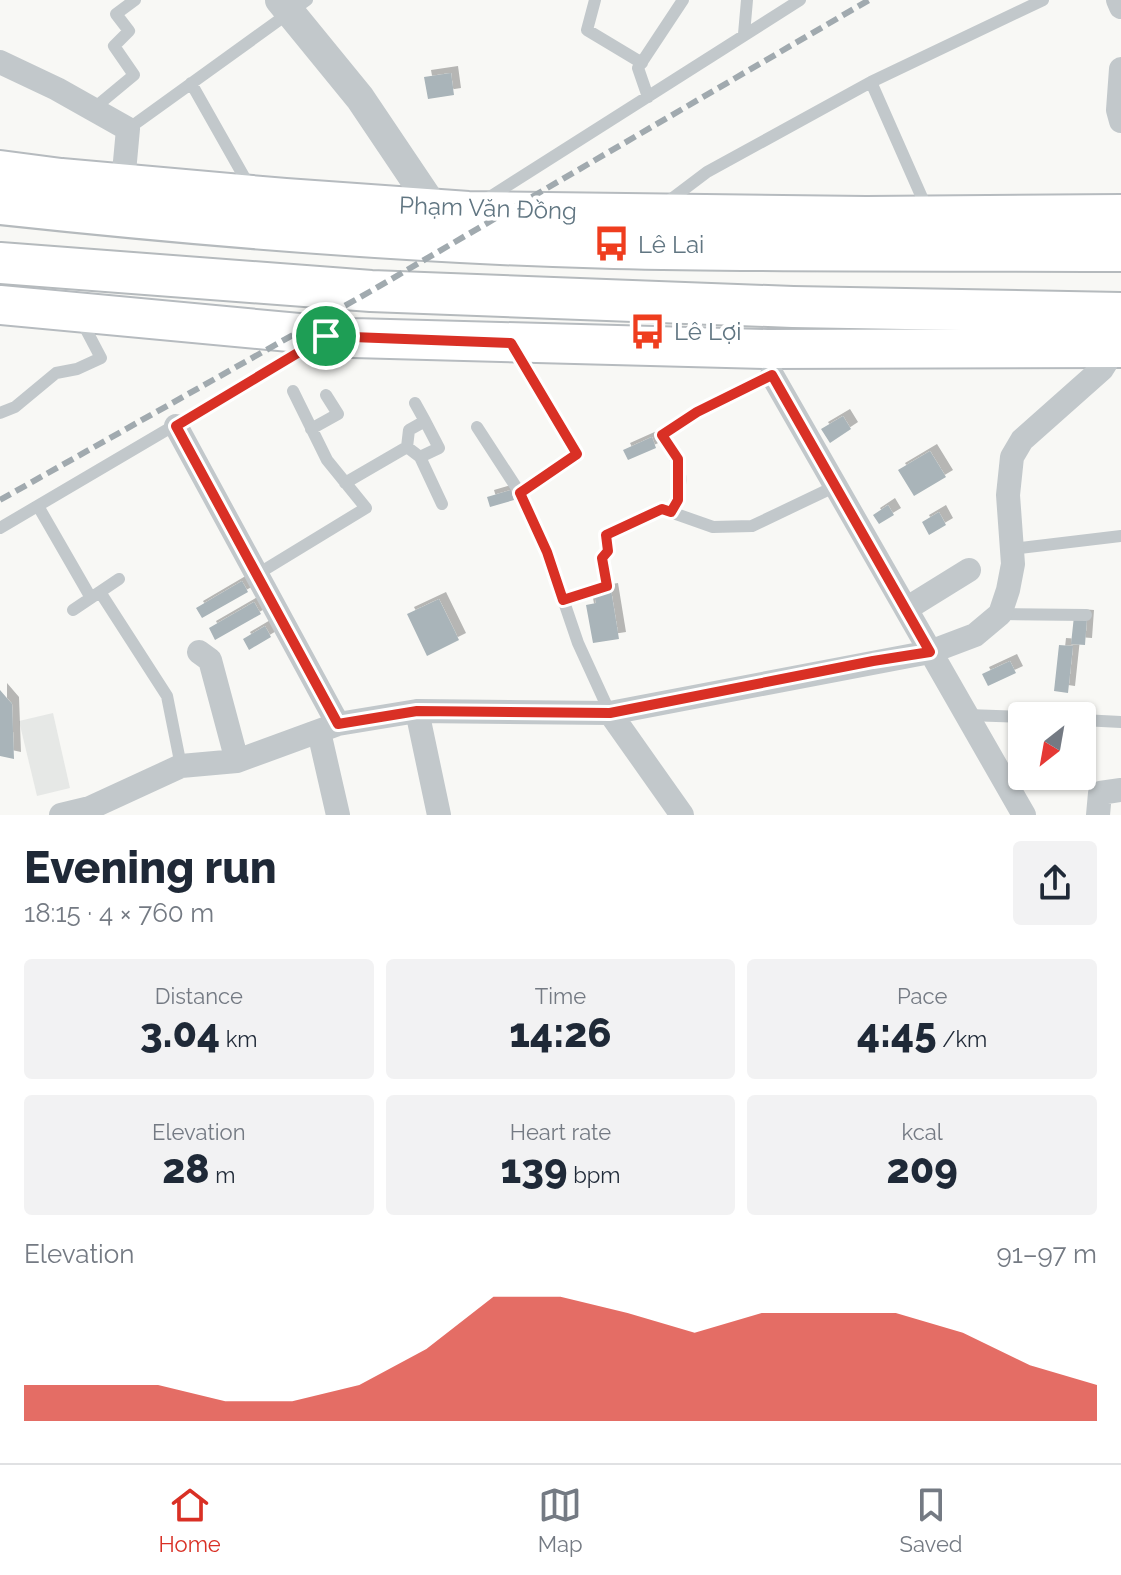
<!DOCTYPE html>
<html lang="en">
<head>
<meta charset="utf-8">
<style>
  :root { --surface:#fff; --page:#f2f2f3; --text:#1f2937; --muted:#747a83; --line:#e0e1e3; --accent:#d93025 }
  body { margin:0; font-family:Raleway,sans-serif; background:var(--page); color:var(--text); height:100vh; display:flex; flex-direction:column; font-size:30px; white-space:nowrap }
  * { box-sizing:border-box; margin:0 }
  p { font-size:26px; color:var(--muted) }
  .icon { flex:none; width:44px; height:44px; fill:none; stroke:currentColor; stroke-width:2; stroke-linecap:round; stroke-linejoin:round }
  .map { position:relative; height:815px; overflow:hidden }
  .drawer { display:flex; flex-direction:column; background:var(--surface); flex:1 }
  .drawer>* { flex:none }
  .needle { width:52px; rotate:211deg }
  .controls { position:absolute; left:1008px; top:702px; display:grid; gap:16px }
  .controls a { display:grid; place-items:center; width:88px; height:88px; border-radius:8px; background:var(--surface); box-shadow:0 2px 6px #0004; font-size:40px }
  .pin { position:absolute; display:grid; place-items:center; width:68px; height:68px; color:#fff; margin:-34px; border:4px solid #fff; border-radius:50%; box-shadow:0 2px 8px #0007 }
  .round { display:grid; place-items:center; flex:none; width:84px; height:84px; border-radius:8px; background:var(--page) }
  .overview { display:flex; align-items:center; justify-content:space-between; height:136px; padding:0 24px }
  h1 { font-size:44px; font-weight:800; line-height:60px }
  .figures { display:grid; grid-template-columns:repeat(3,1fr); gap:12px; height:136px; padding:8px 24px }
  .figures div { display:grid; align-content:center; border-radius:8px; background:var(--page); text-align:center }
  .figures b { font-size:40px; font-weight:800 }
  .figures small { font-size:22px; font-weight:400 }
  .figures p { font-size:22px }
  .chart { height:224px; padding:16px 24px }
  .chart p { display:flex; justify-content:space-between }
  .chart svg { width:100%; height:144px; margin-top:8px; fill:var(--accent); opacity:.7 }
  .menu { display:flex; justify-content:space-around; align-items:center; height:112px; border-top:2px solid var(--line); background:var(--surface); font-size:22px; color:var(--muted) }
  .menu a { display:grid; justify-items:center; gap:4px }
  .menu .active { color:var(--accent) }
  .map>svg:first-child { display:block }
  .built { fill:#e6e8e6 }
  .building { fill:#a9b4b9; filter:url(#shadow) }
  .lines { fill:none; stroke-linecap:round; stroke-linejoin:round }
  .primary-casing { stroke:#b6bbbf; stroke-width:42 }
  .trunk-casing { stroke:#b5babd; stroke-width:44 }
  .service { stroke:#c2c8cb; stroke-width:12 }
  .minor { stroke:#c2c8cb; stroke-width:24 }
  .tertiary { stroke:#c2c8cb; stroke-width:30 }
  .primary { stroke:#fff; stroke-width:38 }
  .trunk { stroke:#fff; stroke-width:40 }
  .rail { stroke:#a1aaaf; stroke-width:6; stroke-dasharray:12 6; stroke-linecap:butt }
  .route-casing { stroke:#fff; stroke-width:16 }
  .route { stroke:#d93025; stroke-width:10 }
  .labels { text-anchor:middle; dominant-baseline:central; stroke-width:8; stroke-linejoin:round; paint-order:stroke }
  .street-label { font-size:24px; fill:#617682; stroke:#fff }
  .poi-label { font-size:24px; fill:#617682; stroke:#fff; text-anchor:start }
</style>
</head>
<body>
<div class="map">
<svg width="1121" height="815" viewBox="0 0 1121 815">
  <defs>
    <filter id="shadow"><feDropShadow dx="7" dy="-7" stdDeviation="0" flood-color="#0004"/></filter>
  </defs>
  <rect width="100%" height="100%" fill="#f8f8f5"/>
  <!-- built -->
  <path class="built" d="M53 713 70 788 37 796 19 721Z"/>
  <!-- building -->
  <path class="building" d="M451 73 454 95 428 99 424 77Z
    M843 416 851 429 830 443 821 429Z
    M652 437 656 448 628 460 623 450Z
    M930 451 946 477 914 496 898 470Z
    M511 490 514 500 490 507 487 497Z
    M888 505 894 515 879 524 873 515Z
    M939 512 946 525 929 535 922 522Z
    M242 581 248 592 202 618 196 608Z
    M611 590 619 639 593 643 586 605 596 603 594 593Z
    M439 599 459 640 427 656 407 614Z
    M254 602 261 614 215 640 209 628Z
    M1074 616 1087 617 1085 645 1071 644Z
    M265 626 271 637 249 650 243 639Z
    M1059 645 1073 646 1068 693 1054 691Z
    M1010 661 1016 673 988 686 982 674Z
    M0 690 12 704 14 759 0 756Z"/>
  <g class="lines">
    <defs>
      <path id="primary" d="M0 170 61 178 285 198 468 211 866 216 1121 214
        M0 305 353 338 767 349 1121 348"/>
      <path id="trunk" d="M0 204C204 226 409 243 614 248 783 252 952 250 1121 251
        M0 263 371 291 793 307 1121 313"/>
    </defs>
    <!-- primary casing -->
    <use href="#primary" class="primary-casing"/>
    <!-- trunk casing -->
    <use href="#trunk" class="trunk-casing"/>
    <!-- service -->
    <path class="service" d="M595 0 587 30 642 63
      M744 34 747 0
      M871 82 927 209
      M191 83 251 189
      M648 97 638 68 683 0
      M93 109 134 75 114 46 129 31 116 14 135 0
      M128 129 307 0
      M485 200 800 0
      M666 203 707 172 871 82 1043 0
      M515 349 577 454 520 493
      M0 413 15 407 56 373 77 369 101 358 81 320
      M477 427 520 493 547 552 578 643 610 713
      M311 429 338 414 326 395
      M407 447 420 457 442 504
      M420 457 439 448 425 421
      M345 483 407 447 409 430 425 421 415 403
      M38 506 91 598
      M671 512C688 481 680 462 662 435L697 412 772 375
      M0 528 311 345
      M1012 549 1121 536
      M256 575 366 508 327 460 293 391
      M100 592 167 696 181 766
      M563 600 607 586 602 558 608 551 606 535 662 509 713 527 752 526 836 486
      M73 610 119 579
      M1000 614 1086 615
      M967 715 1022 717
      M1082 720 1121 722"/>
    <!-- minor -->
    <path class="minor" d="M1118 0 1121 7
      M0 62 57 89 128 129 123 183
      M1121 69 1118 110 1121 121
      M772 375 1024 815
      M176 426 338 724
      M906 609 969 570
      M199 652 210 660 237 761
      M417 711 439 815
      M610 713 682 815
      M319 732 338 815
      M61 815 90 808 181 766 237 761 338 724 417 711 610 713 930 652 975 635 1000 614 1008 590 1013 564 1008 495 1012 457 1022 440 1102 369 1120 340
      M1098 815 1100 793 1121 790"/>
    <!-- tertiary -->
    <path class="tertiary" d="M280 0 360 98 434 208"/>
    <!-- primary -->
    <use href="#primary" class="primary"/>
    <!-- trunk -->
    <use href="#trunk" class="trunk"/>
    <!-- rail -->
    <path class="rail" d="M0 500 371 291 869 0"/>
  </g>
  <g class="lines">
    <defs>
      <path id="route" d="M326 336 511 343 577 454 520 493 547 552 563 600 607 586 602 558 608 551 606 535 662 509 671 512 678 500V459L662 435 697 412 772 375 930 652 873 661 610 713 417 711 338 724 176 426Z"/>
    </defs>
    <!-- route casing -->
    <use href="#route" class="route-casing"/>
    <!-- route -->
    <use href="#route" class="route"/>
  </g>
  <!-- icons -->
  <defs>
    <symbol id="bus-bare" viewBox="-9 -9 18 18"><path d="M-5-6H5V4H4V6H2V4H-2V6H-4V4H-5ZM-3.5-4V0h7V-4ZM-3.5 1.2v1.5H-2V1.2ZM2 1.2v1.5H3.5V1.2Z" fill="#ef3d1e" stroke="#fff" stroke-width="2.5" paint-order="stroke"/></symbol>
  </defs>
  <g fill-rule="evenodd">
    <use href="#bus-bare" x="586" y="218" width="51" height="51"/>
    <use href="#bus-bare" x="622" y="306" width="51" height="51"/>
  </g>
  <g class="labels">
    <!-- street labels -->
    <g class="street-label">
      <text transform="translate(488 208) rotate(2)">Phạm Văn Đồng</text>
    </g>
    <!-- poi labels -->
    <g class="poi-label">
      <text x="638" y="244">Lê Lai</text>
      <text x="674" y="331">Lê Lợi</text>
    </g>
  </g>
</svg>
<div class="controls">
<a><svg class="needle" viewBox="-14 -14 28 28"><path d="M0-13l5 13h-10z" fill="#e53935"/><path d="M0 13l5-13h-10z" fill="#747a83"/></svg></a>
</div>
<div class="pin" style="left:326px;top:336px;background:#1e9e55"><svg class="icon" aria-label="arrive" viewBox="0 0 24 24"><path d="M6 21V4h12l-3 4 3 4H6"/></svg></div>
</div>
<section class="drawer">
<div class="overview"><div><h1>Evening run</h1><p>18:15 · 4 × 760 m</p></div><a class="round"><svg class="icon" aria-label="share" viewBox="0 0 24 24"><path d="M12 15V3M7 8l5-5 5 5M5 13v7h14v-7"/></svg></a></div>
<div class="figures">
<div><p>Distance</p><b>3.04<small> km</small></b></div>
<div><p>Time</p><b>14:26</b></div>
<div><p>Pace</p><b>4:45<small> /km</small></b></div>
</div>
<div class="figures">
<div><p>Elevation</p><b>28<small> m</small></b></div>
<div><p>Heart rate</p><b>139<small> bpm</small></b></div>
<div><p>kcal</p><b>209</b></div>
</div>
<div class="chart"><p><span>Elevation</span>91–97 m</p>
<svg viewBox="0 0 160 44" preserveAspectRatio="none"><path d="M0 44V33L10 33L20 33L30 38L40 38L50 33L60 22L70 6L80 6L90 11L100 17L110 11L120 11L130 11L140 17L150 27L160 33V44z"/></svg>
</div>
</section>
<nav class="menu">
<a class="active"><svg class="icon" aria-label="home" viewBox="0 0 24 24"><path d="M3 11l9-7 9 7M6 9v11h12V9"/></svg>Home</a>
<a><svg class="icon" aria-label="map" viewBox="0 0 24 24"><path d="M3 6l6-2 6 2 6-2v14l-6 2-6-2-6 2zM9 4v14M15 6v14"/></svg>Map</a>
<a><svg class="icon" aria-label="saved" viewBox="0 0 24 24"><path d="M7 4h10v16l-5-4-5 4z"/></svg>Saved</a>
</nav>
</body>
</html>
